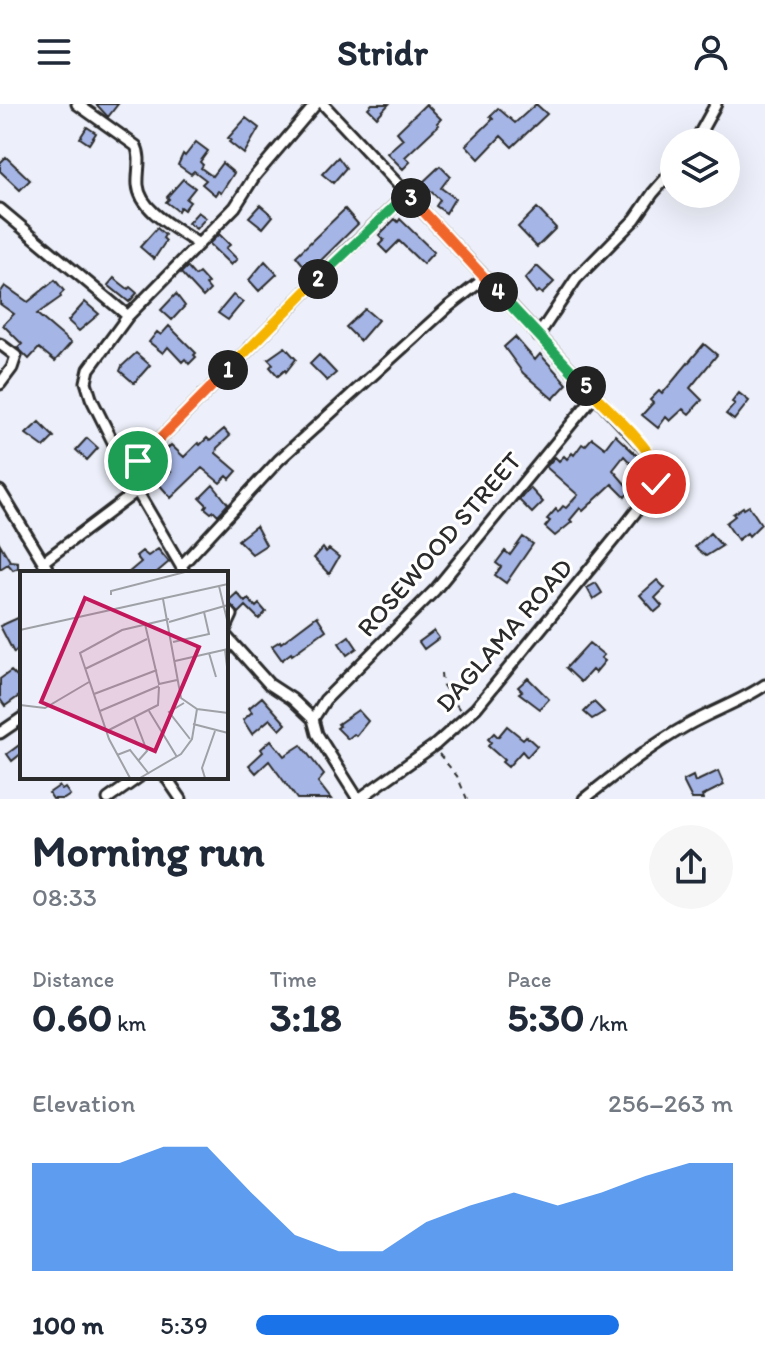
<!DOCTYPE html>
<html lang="en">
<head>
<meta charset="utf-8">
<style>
  :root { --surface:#fff; --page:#f6f6f7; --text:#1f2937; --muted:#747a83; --accent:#1a73e8 }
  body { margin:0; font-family:Itim,sans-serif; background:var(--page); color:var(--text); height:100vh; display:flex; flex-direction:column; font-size:30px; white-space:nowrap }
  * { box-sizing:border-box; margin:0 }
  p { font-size:26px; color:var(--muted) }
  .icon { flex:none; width:44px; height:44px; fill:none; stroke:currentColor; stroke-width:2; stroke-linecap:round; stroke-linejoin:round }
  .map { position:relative; height:695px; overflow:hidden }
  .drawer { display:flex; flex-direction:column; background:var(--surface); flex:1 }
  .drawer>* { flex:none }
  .fabs { position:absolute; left:660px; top:24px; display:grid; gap:16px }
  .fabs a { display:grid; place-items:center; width:80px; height:80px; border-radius:50%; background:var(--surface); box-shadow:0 8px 32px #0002; font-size:40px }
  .pin { position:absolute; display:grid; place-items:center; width:68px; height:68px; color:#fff; margin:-34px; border:4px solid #fff; border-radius:50%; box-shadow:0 2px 8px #0007 }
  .km { position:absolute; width:40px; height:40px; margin:-20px; border-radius:50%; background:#222; color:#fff; font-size:22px; line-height:40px; text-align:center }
  .round { display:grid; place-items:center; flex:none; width:84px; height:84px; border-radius:42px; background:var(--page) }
  .summary { display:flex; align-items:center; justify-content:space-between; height:136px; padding:0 32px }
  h1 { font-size:44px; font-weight:800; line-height:60px }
  .metrics { display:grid; grid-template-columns:repeat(3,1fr); gap:12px; height:136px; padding:8px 32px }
  .metrics div { display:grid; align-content:center }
  .metrics b { font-size:40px; font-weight:800 }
  .metrics small { font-size:22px; font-weight:400 }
  .metrics p { font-size:22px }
  .chart { height:224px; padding:16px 32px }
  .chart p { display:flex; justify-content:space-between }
  .chart svg { width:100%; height:144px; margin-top:8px; fill:var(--accent); opacity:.7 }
  ul { padding:0 32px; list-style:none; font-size:26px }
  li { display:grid; grid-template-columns:128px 96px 1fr; align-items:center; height:60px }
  li i { height:20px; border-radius:10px; background:var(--accent) }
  header { display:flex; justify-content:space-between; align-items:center; height:104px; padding:0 32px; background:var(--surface); font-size:36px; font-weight:800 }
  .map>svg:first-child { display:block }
  .building { fill:#a5b5e5; stroke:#2b2b2b; stroke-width:2 }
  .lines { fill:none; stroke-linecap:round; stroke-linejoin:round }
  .minor-casing { stroke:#2b2b2b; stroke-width:15 }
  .path { stroke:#2b2b2b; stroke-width:2; stroke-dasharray:6 6; stroke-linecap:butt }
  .minor { stroke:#fff; stroke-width:9 }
  .split-1-casing { stroke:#fff; stroke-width:16 }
  .split-2-casing { stroke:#fff; stroke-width:16 }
  .split-3-casing { stroke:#fff; stroke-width:16 }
  .split-4-casing { stroke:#fff; stroke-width:16 }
  .split-5-casing { stroke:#fff; stroke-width:16 }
  .split-6-casing { stroke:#fff; stroke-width:16 }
  .split-1 { stroke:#f0652b; stroke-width:10 }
  .split-2 { stroke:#f5b400; stroke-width:10 }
  .split-3 { stroke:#22a559; stroke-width:10 }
  .split-4 { stroke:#f0652b; stroke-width:10 }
  .split-5 { stroke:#22a559; stroke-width:10 }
  .split-6 { stroke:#f5b400; stroke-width:10 }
  .labels { text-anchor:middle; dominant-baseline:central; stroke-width:6; stroke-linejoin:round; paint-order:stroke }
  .street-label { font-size:26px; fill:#2b2b2b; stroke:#fff }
  .inset-road { fill:none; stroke:#9fa1a7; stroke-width:2 }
  .view { fill:#c2185b; fill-opacity:0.15; stroke:#c2185b; stroke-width:4 }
  .inset-edge { fill:none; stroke:#2b2b2b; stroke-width:4 }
</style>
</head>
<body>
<header><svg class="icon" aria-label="menu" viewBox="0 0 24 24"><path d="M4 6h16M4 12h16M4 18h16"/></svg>Stridr<svg class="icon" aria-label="person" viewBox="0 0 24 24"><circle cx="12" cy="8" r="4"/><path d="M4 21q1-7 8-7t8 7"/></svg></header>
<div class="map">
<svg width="765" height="695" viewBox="0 0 765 695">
  <rect width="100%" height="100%" fill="#edf0fa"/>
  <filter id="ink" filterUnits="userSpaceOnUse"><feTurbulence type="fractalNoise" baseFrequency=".0125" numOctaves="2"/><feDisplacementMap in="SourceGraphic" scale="16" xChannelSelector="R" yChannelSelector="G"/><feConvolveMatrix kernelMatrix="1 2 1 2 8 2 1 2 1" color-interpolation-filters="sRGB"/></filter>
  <g filter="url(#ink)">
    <!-- building -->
    <path class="building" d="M96 0H118L108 13Z
      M372 0H389L377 13 368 4Z
      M426 0 441 15 437 19 439 21 405 53 410 58 403 65 387 49 403 35 397 28Z
      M536 0 547 10 512 43 501 32 479 55 466 41 493 15 490 12 498 4 515 19Z
      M246 14 259 24 244 50 229 38 231 36 228 34Z
      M87 23 96 29 89 40 80 34Z
      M196 38 208 47 200 58 203 61 201 64 212 72 222 59 234 69 221 89 218 87 215 91 202 80 206 76 194 67 191 70 178 61 183 50 185 52Z
      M6 53 30 76 20 86 0 67V59Z
      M338 53 346 64 333 79 322 70Z
      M440 62 450 72 441 84 455 94 446 109 436 102 440 96 422 79Z
      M183 75 195 84 186 95 190 98 184 106 180 103 178 107 166 98 169 95 167 93Z
      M260 101 273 112 263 124 249 113Z
      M537 104 556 124 537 143 518 123Z
      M345 105 358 120 309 168 296 152Z
      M198 108 206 114 196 125 188 119Z
      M395 115 398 118 400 115 434 148 423 160 399 137 387 149 379 141 384 136 379 131Z
      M157 124 165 131 163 134 166 137 154 155 140 143Z
      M219 130 230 141 226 144 237 155 231 161 209 140Z
      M265 157 277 170 259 187 249 176Z
      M537 162 554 178 542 190 539 187 536 189 525 175Z
      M187 163 195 172 199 169 208 179 206 181 210 186 203 193 181 169Z
      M114 174 128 185 130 183 137 189 129 198 108 181Z
      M55 176 64 187 60 191 61 193 37 210 71 239 55 257 39 244 29 255 18 244 22 240 3 221 14 210 0 200V189L5 182 28 198Z
      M176 190 185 202 172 216 161 206Z
      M233 191 243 198 228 216 218 209Z
      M85 198 99 210 79 227 68 217Z
      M365 205 378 216 360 237 346 223Z
      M169 222 196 249 194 251 196 253 189 260 185 255 182 258 168 243 163 249 149 238 157 228 161 231Z
      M515 233 535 256 540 250 567 280 553 295 523 269 504 243Z
      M704 240 717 251 690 284 702 296 689 310 683 305 670 317 666 313 658 324 642 311 653 299 650 296 659 287 662 290Z
      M285 243 296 255 286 268 285 266 278 272 270 263 273 260 268 255Z
      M136 249 150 261 134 279 120 267 122 262Z
      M319 251 336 269 327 277 310 260Z
      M739 289 749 297 734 316 726 310 735 300 732 298Z
      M39 318 54 333 44 343 26 330Z
      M224 325 230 332 217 344 216 349 237 367 230 375 227 372 220 379 202 364 171 394 158 379 171 368 157 355 171 341 184 353 198 339 200 341 207 334 210 337Z
      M615 331 645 359 637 366 624 352 613 366 626 381 636 366 643 371 635 383 640 386 635 392 629 388 625 393 612 380 583 407 580 404 570 416 572 418 555 432 545 423 550 417 547 415 556 405 558 408 563 402 566 404 578 391 546 363 555 353 559 357 564 352 567 355 572 349 574 351 582 340 585 342 592 334 605 344Z
      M87 334 98 344 87 356 76 346Z
      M213 381 228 400 218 411 214 407 211 409 205 404 207 401 200 394Z
      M530 384 543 398 532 409 519 396Z
      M749 402 761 420 749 432 747 429 738 436 726 419 735 412 733 410 743 403 744 405Z
      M256 422 266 441 252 450 238 436Z
      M710 429 722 442 706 452 695 443Z
      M523 433 533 440 506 479 495 471 501 463 496 459 505 447 510 451Z
      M0 440 10 457 18 458V464L13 466 8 460 0 465Z
      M323 444 326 448 329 445 339 453 329 470 314 454Z
      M158 445 169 458 156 469H128L141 458 136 452 142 447 148 452Z
      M657 476 665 484 655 494 662 502 655 508 640 491Z
      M596 479 602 489 593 495 587 484Z
      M237 489 245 498 248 495 256 503 259 500 266 508 259 515 246 502 239 509 227 498Z
      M317 512 326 526 292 551 291 549 282 556 272 542 280 537 281 539Z
      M20 513 22 540 14 549 0 522Z
      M434 527 439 534 424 545 419 538Z
      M349 532 357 544 347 551 339 539Z
      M589 539 604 551 601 554 605 557 595 569 592 566 581 578 566 564Z
      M11 567 22 578V590L5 602 0 595V575Z
      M528 574 549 595 540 605 519 589 522 587 518 583Z
      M262 593 286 620 280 626 270 615 252 630 243 616 252 608 249 604Z
      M594 598 604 608 592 615 584 608Z
      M358 606 368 617 356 632 354 630 348 635 337 624 340 622 338 620Z
      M507 622 523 635 526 632 537 642 527 653 522 647 508 663 502 658 504 656 488 642 491 638 488 635 494 629 498 633Z
      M271 636 284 652 301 641 324 671 318 678 331 695H297L269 657 256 669 249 661 263 648 261 645Z
      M22 639V649L12 657 7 650Z
      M718 667 724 681 702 692 703 695H692L683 677 693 672 695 678Z
      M59 682 62 686 65 684 70 691 64 695H53L49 689Z"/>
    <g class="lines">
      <defs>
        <path id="minor" d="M77 0 136 42C142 54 137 68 138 81 140 107 177 125 197 139
          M323 0 644 344 656 361 659 372 652 387 620 428 476 604 436 640 359 695
          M695 38 716 0
          M0 105 128 212
          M538 232 576 175 635 115 653 89 674 65
          M0 240 16 252 12 264 0 280
          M128 368 91 294 86 278 89 265 128 212 235 103 254 73 316 0
          M0 387 50 469
          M137 387 128 368 138 357 338 155 407 90
          M43 458 137 387 185 469
          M181 462 279 356 448 203 484 175
          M226 505 232 511 226 524
          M226 532 269 580 292 595 313 615 317 630 358 695
          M313 615 325 596 435 486 595 291
          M0 629 22 614
          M166 673 181 695
          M108 695 139 673
          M584 695C617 669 650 642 686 622 712 607 740 598 765 581"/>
      </defs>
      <!-- minor casing -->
      <use href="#minor" class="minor-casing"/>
      <!-- path -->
      <path class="path" d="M441 569 442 580 460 606
        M439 650 457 672 467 695"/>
      <!-- minor -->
      <use href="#minor" class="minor"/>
    </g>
  </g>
  <g class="lines" filter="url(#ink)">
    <defs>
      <path id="split-1" d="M138 357 228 266"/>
      <path id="split-2" d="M228 266 318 175"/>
      <path id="split-3" d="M318 175 407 90 411 94"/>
      <path id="split-4" d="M411 94 498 188"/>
      <path id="split-5" d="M498 188 586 282"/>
      <path id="split-6" d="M586 282C604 302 646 338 656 362 659 369 658 374 656 380"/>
    </defs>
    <!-- split-1 casing -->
    <use href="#split-1" class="split-1-casing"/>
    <!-- split-2 casing -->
    <use href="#split-2" class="split-2-casing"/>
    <!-- split-3 casing -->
    <use href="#split-3" class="split-3-casing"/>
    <!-- split-4 casing -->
    <use href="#split-4" class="split-4-casing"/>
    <!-- split-5 casing -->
    <use href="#split-5" class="split-5-casing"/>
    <!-- split-6 casing -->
    <use href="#split-6" class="split-6-casing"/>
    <!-- split-1 -->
    <use href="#split-1" class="split-1"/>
    <!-- split-2 -->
    <use href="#split-2" class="split-2"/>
    <!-- split-3 -->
    <use href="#split-3" class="split-3"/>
    <!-- split-4 -->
    <use href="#split-4" class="split-4"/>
    <!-- split-5 -->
    <use href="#split-5" class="split-5"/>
    <!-- split-6 -->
    <use href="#split-6" class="split-6"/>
  </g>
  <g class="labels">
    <!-- street labels -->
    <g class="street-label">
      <text transform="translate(439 440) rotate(-49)">ROSEWOOD STREET</text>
      <text transform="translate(504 531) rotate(-49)">DAGLAMA ROAD</text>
    </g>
  </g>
  <!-- overview -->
  <g transform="translate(20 467)">
    <rect width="208" height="208" fill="#edf0fa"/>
    <path class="inset-road" d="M199 15 208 53M91 24V20L165 1M143 28 161 127 177 138 208 142M149 51 208 34M125 53 139 113 157 109M0 59 208 13M153 71 189 63 184 41M205 79 208 104M189 82 196 106M155 90 208 78M65 98 127 68M74 123 137 99M164 132 149 141 170 168M0 134 25 137 69 111M80 140 139 115M129 140 157 186M114 146 127 180 118 190M173 153 208 162M87 160 138 134 139 116M97 184 110 179 129 203M110 207 89 168 60 82 102 59 149 48M120 207 161 183 172 168 177 138M185 207 182 197 195 160"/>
    <path class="view" d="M65 27 179 76 135 180 21 131Z"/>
    <rect width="208" height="208" class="inset-edge"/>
  </g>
</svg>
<div class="fabs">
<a><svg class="icon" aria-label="layers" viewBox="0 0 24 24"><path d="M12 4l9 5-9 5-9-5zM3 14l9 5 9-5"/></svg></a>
</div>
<div class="pin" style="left:138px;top:357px;background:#1e9e55"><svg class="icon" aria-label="arrive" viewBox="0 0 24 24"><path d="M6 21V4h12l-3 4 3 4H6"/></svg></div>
<div class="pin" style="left:656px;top:380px;background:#d93025"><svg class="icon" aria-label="check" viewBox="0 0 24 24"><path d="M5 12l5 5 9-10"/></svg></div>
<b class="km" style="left:228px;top:266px">1</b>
<b class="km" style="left:318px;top:175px">2</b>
<b class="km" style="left:411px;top:94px">3</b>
<b class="km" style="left:498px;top:188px">4</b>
<b class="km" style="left:586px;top:282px">5</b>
</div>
<section class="drawer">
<div class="summary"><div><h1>Morning run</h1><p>08:33</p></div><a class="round"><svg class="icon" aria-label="share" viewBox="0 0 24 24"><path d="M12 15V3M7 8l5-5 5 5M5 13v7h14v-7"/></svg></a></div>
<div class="metrics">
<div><p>Distance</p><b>0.60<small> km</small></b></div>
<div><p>Time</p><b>3:18</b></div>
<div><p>Pace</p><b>5:30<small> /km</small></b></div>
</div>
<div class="chart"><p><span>Elevation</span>256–263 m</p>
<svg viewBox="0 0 160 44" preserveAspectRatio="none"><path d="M0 44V11L10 11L20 11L30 6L40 6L50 20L60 33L70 38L80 38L90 29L100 24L110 20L120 24L130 20L140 15L150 11L160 11V44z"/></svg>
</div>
<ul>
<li><b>100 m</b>5:39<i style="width:76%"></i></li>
</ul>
</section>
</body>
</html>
